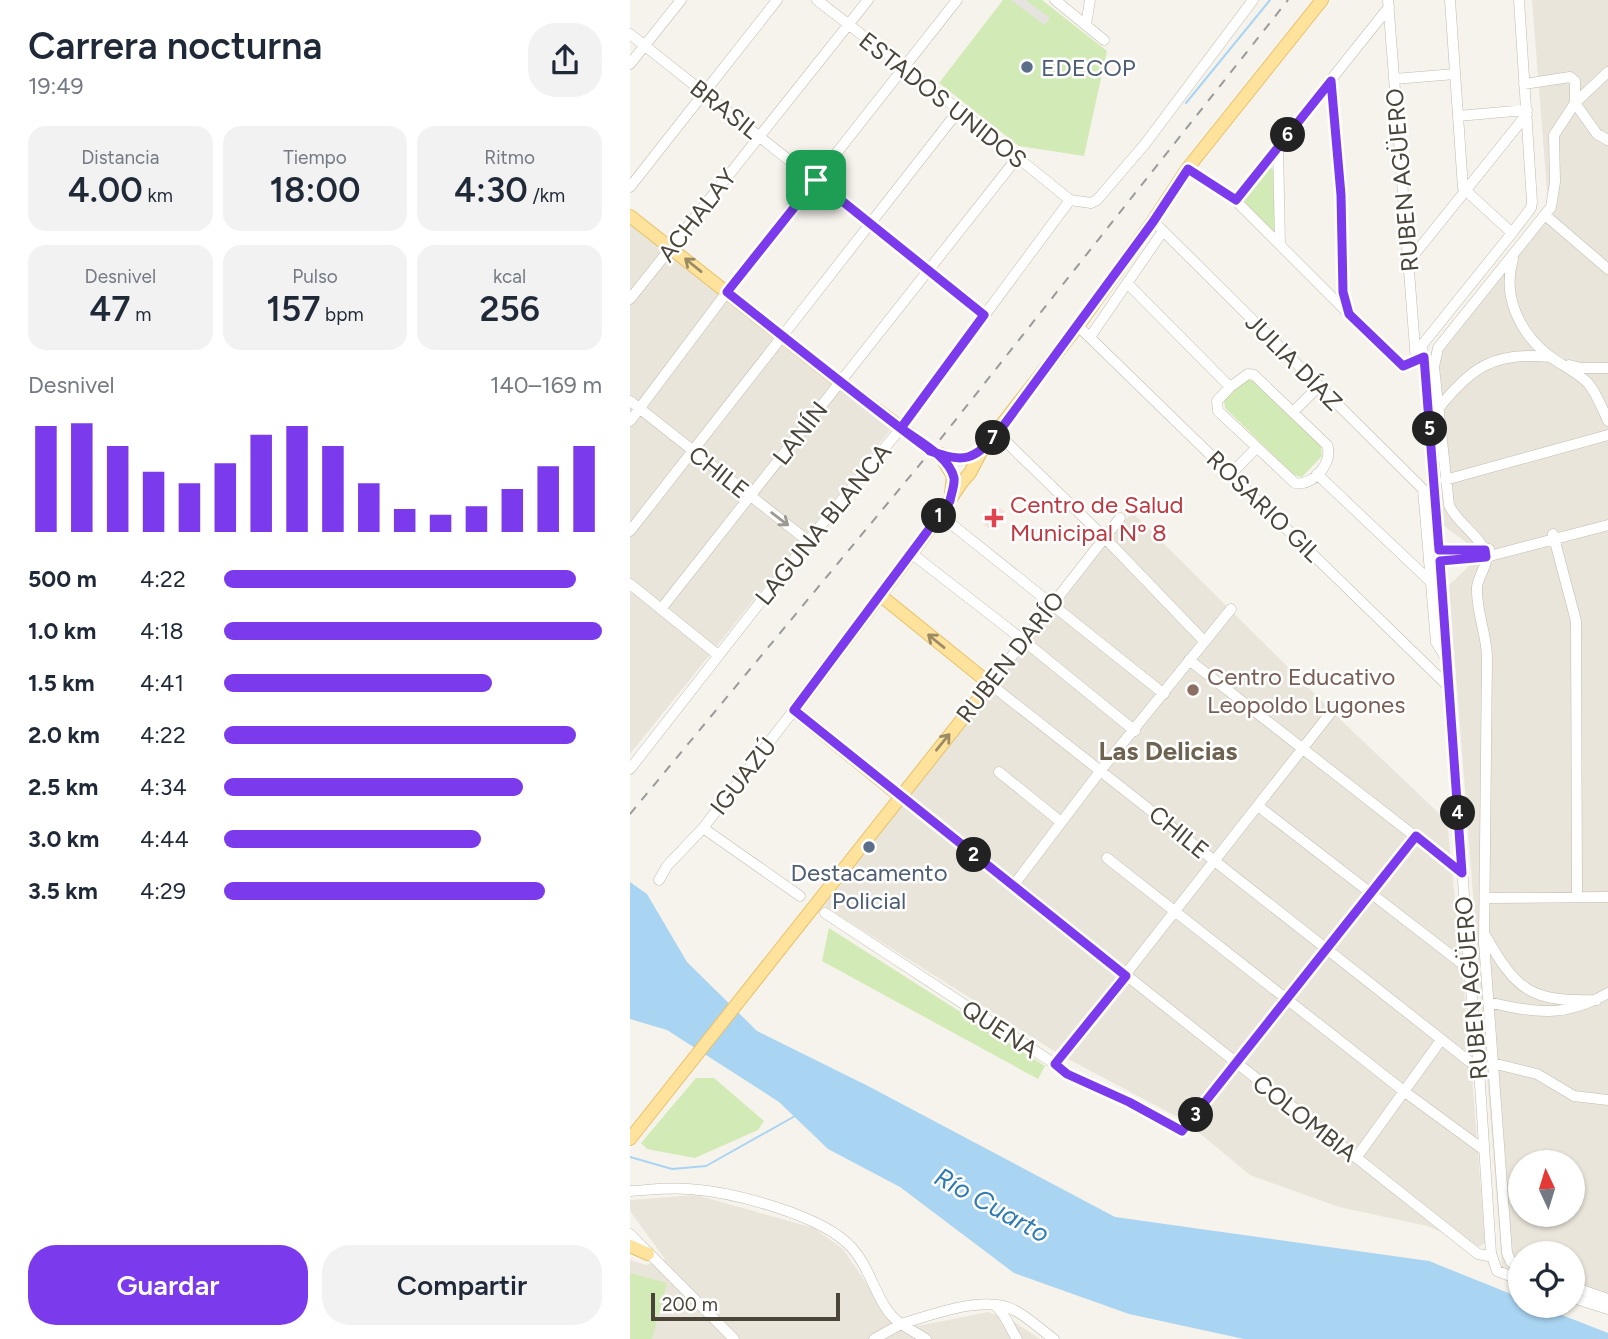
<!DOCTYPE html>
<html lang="es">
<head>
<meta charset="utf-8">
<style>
  :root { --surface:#fff; --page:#f2f2f3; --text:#1f2937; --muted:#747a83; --accent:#7c3aed }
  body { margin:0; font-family:Figtree,sans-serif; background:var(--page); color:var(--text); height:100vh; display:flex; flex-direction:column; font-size:26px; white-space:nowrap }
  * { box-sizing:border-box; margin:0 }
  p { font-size:23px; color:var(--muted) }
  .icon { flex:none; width:38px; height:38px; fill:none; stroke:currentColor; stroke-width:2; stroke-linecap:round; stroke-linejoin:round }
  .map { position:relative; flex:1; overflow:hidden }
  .side { display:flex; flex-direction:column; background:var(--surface); width:630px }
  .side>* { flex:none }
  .needle { width:46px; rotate:356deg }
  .buttons { position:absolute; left:878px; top:1150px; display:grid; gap:14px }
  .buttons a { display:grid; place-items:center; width:77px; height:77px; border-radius:50%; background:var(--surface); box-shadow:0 2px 5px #0004; font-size:35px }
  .scale { position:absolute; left:21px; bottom:18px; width:189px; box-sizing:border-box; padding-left:7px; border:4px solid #4b4439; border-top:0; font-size:19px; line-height:24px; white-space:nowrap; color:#4b4439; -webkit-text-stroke:5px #fff; paint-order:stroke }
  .pin { position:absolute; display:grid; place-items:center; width:60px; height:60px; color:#fff; margin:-30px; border-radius:14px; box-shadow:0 4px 10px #0006 }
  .km { position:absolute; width:35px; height:35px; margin:-18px; border-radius:50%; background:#222; color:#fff; font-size:19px; line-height:35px; text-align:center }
  .round { display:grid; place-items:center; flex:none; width:74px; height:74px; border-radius:28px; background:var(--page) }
  .overview { display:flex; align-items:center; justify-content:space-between; height:119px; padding:0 28px }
  h1 { font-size:38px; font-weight:600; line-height:52px }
  .figures { display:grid; grid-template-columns:repeat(3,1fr); gap:10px; height:119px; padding:7px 28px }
  .figures div { display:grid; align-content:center; border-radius:18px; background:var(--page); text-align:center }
  .figures b { font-size:35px; font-weight:600 }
  .figures small { font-size:19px; font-weight:400 }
  .figures p { font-size:19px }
  .chart { height:196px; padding:14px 28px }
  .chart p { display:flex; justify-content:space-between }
  .chart svg { width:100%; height:126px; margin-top:7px; stroke:var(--accent); stroke-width:6 }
  .cta { display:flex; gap:14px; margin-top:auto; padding:14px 28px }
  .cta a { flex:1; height:80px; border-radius:28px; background:var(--accent); color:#fff; font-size:28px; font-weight:600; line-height:80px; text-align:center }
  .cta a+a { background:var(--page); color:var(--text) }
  ul { padding:0 28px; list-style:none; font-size:23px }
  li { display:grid; grid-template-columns:112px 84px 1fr; align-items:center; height:52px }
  li i { height:18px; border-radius:9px; background:var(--accent) }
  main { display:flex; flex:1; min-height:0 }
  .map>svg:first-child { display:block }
  .residential { fill:#eae5da; fill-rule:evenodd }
  .medical { fill:#f6e3e0 }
  .green { fill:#d2eab5 }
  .parking { fill:#e5e3e0 }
  .water { fill:#a9d4f2 }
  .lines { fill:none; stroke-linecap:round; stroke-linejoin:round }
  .stream { stroke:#a9d4f2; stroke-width:2 }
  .minor-casing { stroke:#c2bbae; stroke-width:11 }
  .major-casing { stroke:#e6c16a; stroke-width:14 }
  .minor { stroke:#fff; stroke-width:10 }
  .major { stroke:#ffe39c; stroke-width:12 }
  .rail { stroke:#9a9a9a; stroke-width:2; stroke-dasharray:9 9; stroke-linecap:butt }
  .oneway { stroke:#9c8c66 }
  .oneway2 { stroke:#9c9892 }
  .route-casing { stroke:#fff; stroke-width:14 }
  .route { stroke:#7c3aed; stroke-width:9 }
  .service-dot { fill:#5c6f8a; stroke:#fff; stroke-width:2.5 }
  .health-dot { fill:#e0444e; stroke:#fff; stroke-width:2.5 }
  .education-dot { fill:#8d6e63; stroke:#fff; stroke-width:2.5 }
  .labels { text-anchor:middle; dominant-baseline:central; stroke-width:5; stroke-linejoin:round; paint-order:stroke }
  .service-label { font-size:24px; fill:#4e5e75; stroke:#fff; text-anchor:start }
  .street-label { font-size:24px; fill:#4b4439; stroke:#fff }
  .health-label { font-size:24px; fill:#be3a42; stroke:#fff; text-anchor:start }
  .education-label { font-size:24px; fill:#785e54; stroke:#fff; text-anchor:start }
  .neighbourhood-label { font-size:26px; font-weight:bold; fill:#6e6250; stroke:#fff }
  .water-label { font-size:26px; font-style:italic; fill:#2e7ab2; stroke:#fff }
</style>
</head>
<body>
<main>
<section class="side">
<div class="overview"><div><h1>Carrera nocturna</h1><p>19:49</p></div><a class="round"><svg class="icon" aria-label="share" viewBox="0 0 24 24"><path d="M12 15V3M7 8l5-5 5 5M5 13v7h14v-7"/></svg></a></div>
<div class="figures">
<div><p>Distancia</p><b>4.00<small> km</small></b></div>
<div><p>Tiempo</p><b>18:00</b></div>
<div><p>Ritmo</p><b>4:30<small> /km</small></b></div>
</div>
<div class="figures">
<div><p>Desnivel</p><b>47<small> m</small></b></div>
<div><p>Pulso</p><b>157<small> bpm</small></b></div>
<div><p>kcal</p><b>256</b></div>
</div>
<div class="chart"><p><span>Desnivel</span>140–169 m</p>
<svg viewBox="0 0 160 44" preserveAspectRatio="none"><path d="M5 44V7M15 44V6M25 44V14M35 44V23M45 44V27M55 44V20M65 44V10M75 44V7M85 44V14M95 44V27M105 44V36M115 44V38M125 44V35M135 44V29M145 44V21M155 44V14"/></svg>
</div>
<ul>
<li><b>500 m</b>4:22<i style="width:93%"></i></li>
<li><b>1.0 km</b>4:18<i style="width:100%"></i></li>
<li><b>1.5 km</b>4:41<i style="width:71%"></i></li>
<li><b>2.0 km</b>4:22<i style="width:93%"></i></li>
<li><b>2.5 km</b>4:34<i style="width:79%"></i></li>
<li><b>3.0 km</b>4:44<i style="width:68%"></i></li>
<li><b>3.5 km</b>4:29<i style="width:85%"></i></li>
</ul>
<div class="cta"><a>Guardar</a><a>Compartir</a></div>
</section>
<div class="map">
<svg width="978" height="1339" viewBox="0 0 978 1339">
  <rect width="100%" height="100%" fill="#f6f3ec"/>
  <!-- residential -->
  <path class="residential" d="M902 0H978V1302L943 1291V1253H891V1273L872 1267 819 585 838 567 837 543 814 526 801 353 918 203ZM891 1162H943V1214H891Z
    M0 224 261 429 0 754Z
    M502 512 714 723 817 821 839 1039 855 1243 848 1247 797 1226 709 1207 620 1175 555 1121 429 1054 194 906Z
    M66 1195 184 1228 213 1249 259 1317 288 1326 358 1312 381 1320 410 1339H0V1260L16 1265 35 1259 0 1211V1200Z"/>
  <!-- medical -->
  <path class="medical" d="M367 506 375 511 362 531 354 525Z"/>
  <!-- green -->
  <path class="green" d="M373 0H412L477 51 454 156 389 146 309 83Z
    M641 167 643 170 645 234 615 203 614 199Z
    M615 379 623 381 691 446 692 456 672 477 664 475 595 408 594 400Z
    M199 928 415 1066 408 1079 192 961Z
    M66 1078H84L134 1121 128 1130 65 1158 17 1149 11 1143Z
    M0 1273 37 1283 22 1339H0Z"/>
  <!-- parking -->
  <path class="parking" d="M381 0H395L420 18 415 25Z"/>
  <!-- water -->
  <path class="water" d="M0 882 17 894 57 962 127 1031 238 1086 485 1217 799 1261 891 1298V1306H909L978 1333V1339H614L499 1314 384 1273 270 1187 198 1149 149 1102 37 1030 0 1019Z"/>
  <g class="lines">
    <!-- stream -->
    <path class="stream" d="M556 103 640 0
      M0 1157 42 1169 76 1166 165 1116"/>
    <defs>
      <path id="minor" d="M187 0 329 110 440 200
        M425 0 474 40
        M758 0 786 361
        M820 0 833 188 882 233
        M889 0 902 202 901 208 882 233 792 345 820 688 839 969 849 1069 861 1253 867 1271 891 1280
        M456 25 460 0
        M0 34 354 315
        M0 64 51 0
        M764 79 825 74
        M700 81 711 196 713 292 719 313
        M894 84 940 77 945 81V103L967 134 978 140
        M828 116 897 110
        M648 147 650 245
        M557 169 605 200 767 362 773 366 789 359
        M0 187 147 0
        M605 200 759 7
        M915 215 978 269
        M523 221 806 502
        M883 259C872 295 889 332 918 355 931 365 946 371 958 383 967 394 972 408 978 421
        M779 261 897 114
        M497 283 600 387
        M0 299 238 0
        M448 326 820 688
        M460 337 533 231
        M939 365 951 368H978
        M618 374 624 375 697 445C704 462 683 487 665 483L588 411 587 401 600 387Z
        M0 401 178 541
        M808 409C841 367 865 351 920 357
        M663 412 688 387
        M0 421 97 292 327 0
        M367 433 475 538 574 641
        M601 474 626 448
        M687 474 801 582
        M815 480 978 435
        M793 489 806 642 817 660
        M310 515 534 694
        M490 518 360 684 849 1069
        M0 531 329 110
        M923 534 946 621 947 897
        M809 550 859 549
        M281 553 393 640 505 731
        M799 562 856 557 978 525
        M0 584 88 655
        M31 609 387 158
        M559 660 832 873
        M0 769 178 541 271 428 440 200 461 203 467 200 515 144 623 0
        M369 772 431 822
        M270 796 848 1254 858 1256 861 1253
        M628 806 839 969
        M73 828 170 896
        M477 858 775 1092 854 1150
        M29 880 37 866 73 828 164 710
        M383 886 471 770 601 609
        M856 898 978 897
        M195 913 425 1064 437 1074 499 1102 553 1131 786 836
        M855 935C887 991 900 1002 967 1000
        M858 1002C905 1013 934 1018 978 993
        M862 1063 907 1074 944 1096 978 1100
        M425 1064 702 711
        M726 1158 811 1040
        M0 1191C19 1190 40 1187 59 1189 103 1192 193 1215 222 1248 243 1271 246 1306 271 1324 301 1315 355 1294 384 1310 398 1317 411 1330 424 1339
        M0 1234 104 1339
        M891 1269 881 1262 877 1253 854 942 857 658C857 635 846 611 847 588 847 576 860 565 855 552 849 535 827 523 819 505L804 367 808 348 921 207 925 182 924 135 945 103 978 72
        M943 1287 978 1299
        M943 1298 978 1309
        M366 1306C377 1316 379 1327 387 1339
        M244 1339 271 1324 296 1339"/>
      <path id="major" d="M0 216 210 382 312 458 323 476 321 494
        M311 454C327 460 337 460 352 451
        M270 796 164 710 310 515 332 482 340 473 352 450 448 326 523 221 557 169 692 0
        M0 1139 360 684 250 595
        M0 1246 18 1254"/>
    </defs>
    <!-- minor casing -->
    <use href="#minor" class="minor-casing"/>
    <!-- major casing -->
    <use href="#major" class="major-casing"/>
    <!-- minor -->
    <use href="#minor" class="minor"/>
    <!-- major -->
    <use href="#major" class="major"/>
    <!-- rail -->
    <path class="rail" d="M0 814 301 451 658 0"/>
  </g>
  <!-- one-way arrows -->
  <defs><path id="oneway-shaft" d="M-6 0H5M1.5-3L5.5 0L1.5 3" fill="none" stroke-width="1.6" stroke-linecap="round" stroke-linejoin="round" transform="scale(1.75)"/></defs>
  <g class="oneway">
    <use href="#oneway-shaft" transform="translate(63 265) rotate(-141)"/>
    <use href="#oneway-shaft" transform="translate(306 641) rotate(-141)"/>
    <use href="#oneway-shaft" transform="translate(313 742) rotate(-51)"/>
  </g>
  <use class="oneway2" href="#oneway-shaft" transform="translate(150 519) rotate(37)"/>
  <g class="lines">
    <defs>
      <path id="route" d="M186 180 354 315 271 428C288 441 319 456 324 478 325 485 321 494 320 501L164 710 496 976 425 1064 437 1074 499 1102 552 1131 786 836 832 873 810 561 856 557 855 550H809L794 357 773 366 719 314 713 292 711 195 701 81 606 200 558 169 523 222 368 433C343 461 335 463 300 451L298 449C230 398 164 345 97 292L186 180"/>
    </defs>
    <!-- route casing -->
    <use href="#route" class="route-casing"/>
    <!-- route -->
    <use href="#route" class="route"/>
  </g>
  <!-- markers -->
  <g class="service-dot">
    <circle cx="397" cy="67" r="7"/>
    <circle cx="239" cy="847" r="7"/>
  </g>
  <path class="health-dot" d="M360.5 507.5h7v7h7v7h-7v7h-7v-7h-7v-7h7z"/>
  <circle class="education-dot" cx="563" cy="690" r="7"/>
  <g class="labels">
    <!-- service labels -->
    <g class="service-label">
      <text x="411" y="67">EDECOP</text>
      <text x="239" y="872" text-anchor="middle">Destacamento<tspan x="239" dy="28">Policial</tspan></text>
    </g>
    <!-- street labels -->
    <g class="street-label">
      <text transform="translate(313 100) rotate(38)">ESTADOS UNIDOS</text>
      <text transform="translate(95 109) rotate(38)">BRASIL</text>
      <text transform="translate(772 180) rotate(-95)">RUBEN AGÜERO</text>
      <text transform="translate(67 215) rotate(-52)">ACHALAY</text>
      <text transform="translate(664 362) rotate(45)">JULIA DÍAZ</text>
      <text transform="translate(170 433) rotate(-52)">LANÍN</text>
      <text transform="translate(89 472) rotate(38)">CHILE</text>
      <text transform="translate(634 506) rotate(44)">ROSARIO GIL</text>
      <text transform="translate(193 524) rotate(-51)">LAGUNA BLANCA</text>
      <text transform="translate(380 657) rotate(-52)">RUBEN DARÍO</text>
      <text transform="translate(113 776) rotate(-52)">IGUAZÚ</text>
      <text transform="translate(549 832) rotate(39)">CHILE</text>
      <text transform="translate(841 988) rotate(-95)">RUBEN AGÜERO</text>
      <text transform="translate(370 1029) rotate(33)">QUENA</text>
      <text transform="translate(675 1118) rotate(38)">COLOMBIA</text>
    </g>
    <!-- health labels -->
    <g class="health-label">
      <text x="380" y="504">Centro de Salud<tspan x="380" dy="28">Municipal Nº 8</tspan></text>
    </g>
    <!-- education labels -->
    <g class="education-label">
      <text x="577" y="676">Centro Educativo<tspan x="577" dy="28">Leopoldo Lugones</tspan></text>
    </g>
    <!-- neighbourhood labels -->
    <g class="neighbourhood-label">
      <text x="538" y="751">Las Delicias</text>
    </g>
    <!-- water labels -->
    <g class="water-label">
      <text transform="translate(362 1205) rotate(29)">Río Cuarto</text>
    </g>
  </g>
</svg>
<div class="buttons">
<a><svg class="needle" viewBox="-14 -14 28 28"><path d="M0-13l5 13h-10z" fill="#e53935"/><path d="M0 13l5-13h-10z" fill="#747a83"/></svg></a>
<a><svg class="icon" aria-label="locate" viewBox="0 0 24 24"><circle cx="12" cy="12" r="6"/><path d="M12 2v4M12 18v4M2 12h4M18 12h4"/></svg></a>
</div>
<div class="scale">200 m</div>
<div class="pin" style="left:186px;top:180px;background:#1e9e55"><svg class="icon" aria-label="arrive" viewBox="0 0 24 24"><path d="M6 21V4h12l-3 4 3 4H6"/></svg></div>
<b class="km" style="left:309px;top:516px">1</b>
<b class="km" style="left:344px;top:855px">2</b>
<b class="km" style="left:566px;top:1115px">3</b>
<b class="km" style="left:828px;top:813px">4</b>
<b class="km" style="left:800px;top:429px">5</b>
<b class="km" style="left:658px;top:135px">6</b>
<b class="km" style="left:363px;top:438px">7</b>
</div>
</main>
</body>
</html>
